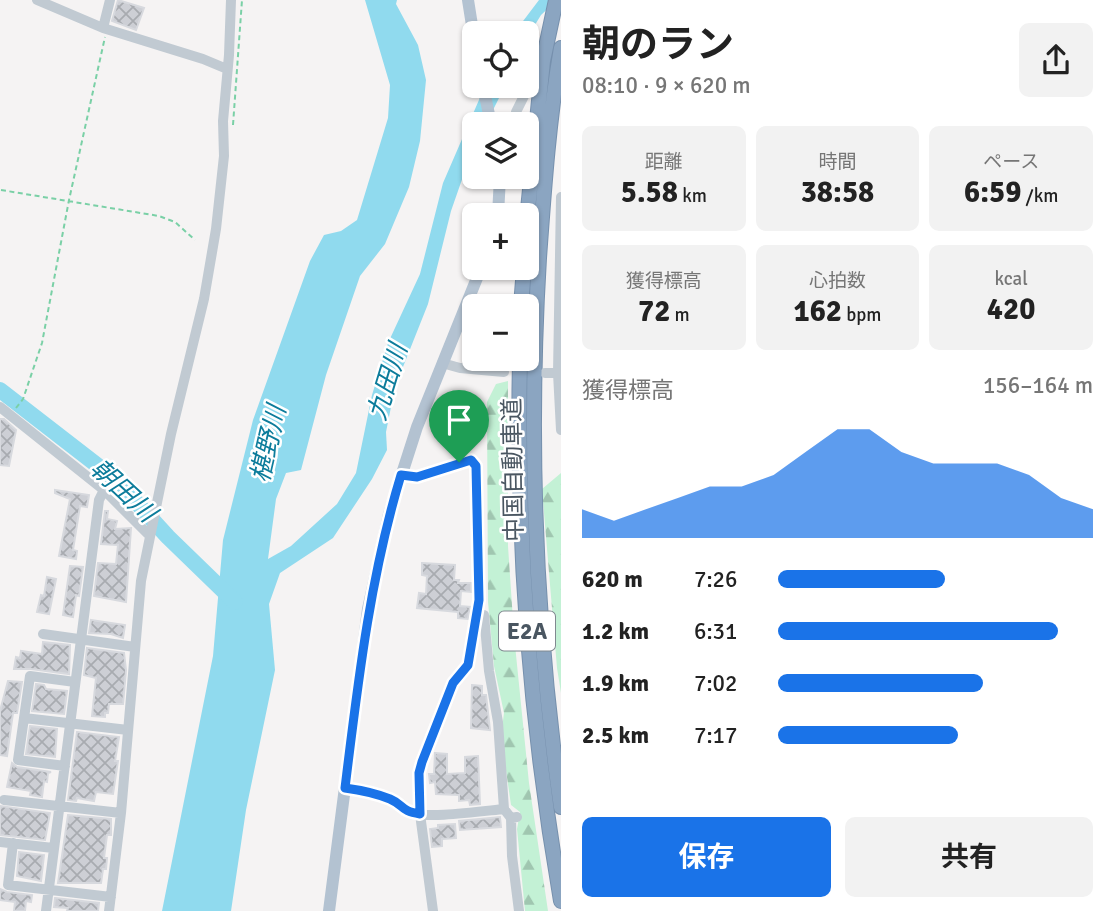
<!DOCTYPE html>
<html lang="ja">
<head>
<meta charset="utf-8">
<style>
  :root { --surface:#fff; --page:#f2f2f2; --text:#222; --muted:#767676; --accent:#1a73e8 }
  body { margin:0; font-family:Signika,"Noto Sans JP",sans-serif; background:var(--page); color:var(--text); height:100vh; display:flex; flex-direction:column; font-size:26px; white-space:nowrap }
  * { box-sizing:border-box; margin:0 }
  p { font-size:23px; color:var(--muted) }
  .icon { flex:none; width:38px; height:38px; fill:none; stroke:currentColor; stroke-width:2; stroke-linecap:round; stroke-linejoin:round }
  .map { position:relative; flex:1; overflow:hidden }
  .panel { display:flex; flex-direction:column; background:var(--surface); width:553px }
  .panel>* { flex:none }
  .controls { position:absolute; left:462px; top:21px; display:grid; gap:14px }
  .controls a { display:grid; place-items:center; width:77px; height:77px; border-radius:10px; background:var(--surface); box-shadow:0 2px 5px #0004; font-size:35px }
  .pin { position:absolute; display:grid; place-items:center; width:60px; height:60px; color:#fff; margin:-72px -30px; border-radius:50% 50% 50% 0; rotate:-45deg; box-shadow:0 0 7px #0007 }
  .pin .icon { rotate:45deg }
  .round { display:grid; place-items:center; flex:none; width:74px; height:74px; border-radius:10px; background:var(--page) }
  .head { display:flex; align-items:center; justify-content:space-between; height:119px; padding:0 21px }
  h1 { font-size:38px; font-weight:700; line-height:52px }
  .metrics { display:grid; grid-template-columns:repeat(3,1fr); gap:10px; height:119px; padding:7px 21px }
  .metrics div { display:grid; align-content:center; border-radius:10px; background:var(--page); text-align:center }
  .metrics b { font-size:30px; font-weight:700 }
  .metrics small { font-size:19px; font-weight:400 }
  .metrics p { font-size:19px }
  .chart { height:196px; padding:14px 21px }
  .chart p { display:flex; justify-content:space-between }
  .chart svg { width:100%; height:126px; margin-top:7px; fill:var(--accent); opacity:.7 }
  .button { display:flex; gap:14px; margin-top:auto; padding:14px 21px }
  .button a { flex:1; height:80px; border-radius:10px; background:var(--accent); color:#fff; font-size:28px; font-weight:700; line-height:80px; text-align:center }
  .button a+a { background:var(--page); color:var(--text) }
  ul { padding:0 21px; list-style:none; font-size:23px }
  li { display:grid; grid-template-columns:112px 84px 1fr; align-items:center; height:52px }
  li i { height:18px; border-radius:9px; background:var(--accent) }
  main { display:flex; flex:1; min-height:0 }
  .map>svg:first-child { display:block }
  .forest { fill:url(#forest-firs) }
  .water { fill:#90daee }
  .lines { fill:none; stroke-linecap:round; stroke-linejoin:round }
  .river { stroke:#90daee; stroke-width:16 }
  .building { fill:url(#building-cross-hatch); stroke:#d7d9de; stroke-width:2 }
  .highway-casing { stroke:#7690ad; stroke-width:16 }
  .path { stroke:#7ad0a6; stroke-width:2; stroke-dasharray:5 3.5; stroke-linecap:butt }
  .minor { stroke:#c1cad2; stroke-width:10 }
  .major { stroke:#b3c2d1; stroke-width:12 }
  .highway { stroke:#8ba5c1; stroke-width:14 }
  .route-casing { stroke:#fff; stroke-width:14 }
  .route { stroke:#1a73e8; stroke-width:9 }
  .labels { text-anchor:middle; dominant-baseline:central; stroke-width:5; stroke-linejoin:round; paint-order:stroke }
  .shield { fill:#fff; stroke:#808990; stroke-width:2 }
  .shield-label { font-size:23px; font-weight:bold; fill:#4a5661 }
  .street-label { font-size:24px; fill:#4a5661; stroke:#fff }
  .water-label { font-size:26px; font-style:italic; fill:#0c7c9b; stroke:#fff }
</style>
</head>
<body>
<main>
<div class="map">
<svg width="561" height="911" viewBox="0 0 561 911">
  <defs>
    <pattern id="forest-firs" width="22" height="20" patternUnits="userSpaceOnUse" patternTransform="scale(1.75)"><rect width="22" height="20" fill="#c3f1d5"/><path d="M5 1l3.5 6h-7zM16 11l3.5 6h-7z" fill="#a0c6b0"/></pattern>
    <pattern id="building-cross-hatch" width="8" height="8" patternUnits="userSpaceOnUse" patternTransform="scale(1.75)"><rect width="8" height="8" fill="#cdcfd5"/><path d="M0 0l8 8M0 8l8-8" fill="none" stroke="#a8abb0"/></pattern>
  </defs>
  <rect width="100%" height="100%" fill="#f5f3f3"/>
  <!-- forest -->
  <path class="forest" d="M508 381V546L514 635 529 783 548 911H525L517 829 520 812 511 805 501 736 504 713 494 666 488 602 487 402 496 384Z
    M561 473V693L557 668 542 489Z"/>
  <!-- water -->
  <path class="water" d="M365 0H397L396 4 418 45 426 80 420 141 409 187 385 244 360 276 326 375 301 470 286 473 276 499 268 559 291 546 337 504 356 473 372 395 388 343 420 274 443 183 485 86H505L486 124H474V145L451 211 428 304 395 387 386 432 387 450 372 479 333 538 280 573 269 604 275 670 246 810 231 911H162L213 656 223 540 253 420 310 261 324 235 341 231 357 220 388 118 390 85Z
    M539 0H557L541 15 527 38V33H514Z"/>
  <g class="lines">
    <!-- river -->
    <path class="river" d="M0 390 115 479 168 537 235 602"/>
  </g>
  <!-- building -->
  <path class="building" d="M118 0 144 8 136 30 112 21Z
    M0 419H4L16 430 9 466 0 465Z
    M55 490 89 495 87 507 80 506 73 550 77 551 76 559 59 556 70 499 55 493Z
    M105 511H108L107 519 117 521 115 529 131 528 126 602 94 596 98 563 116 564 118 545 101 544Z
    M422 563 455 565 454 580H459L458 583H471V592L461 591 460 606 470 607 468 619 458 618V612L417 608 419 593 426 594 427 576 422 575Z
    M70 566 83 567 79 596 76 595 73 617 63 615Z
    M47 577 56 579 49 614 37 612 41 595 44 596Z
    M91 620 125 625 123 638 111 634 89 633Z
    M43 642 70 645 69 674 31 669H14L16 657 20 658 21 651 42 654Z
    M87 648 124 653 126 670 123 704H109L108 713H105V717L92 716 96 678 84 675Z
    M8 681 22 682 17 713H13L7 756 0 755V711Z
    M36 684 44 685 46 689 67 691 64 714 32 711Z
    M472 685 482 686V695H486L490 730 471 728Z
    M30 726 57 729 55 757 26 754Z
    M77 732 119 737 115 761H118L113 794 96 792 94 801 77 798 76 801 68 800Z
    M435 753 447 754V774L465 773V757L478 756 480 804 470 805 469 800 459 801V795L436 794 435 782 430 783 429 774H434Z
    M12 763 17 767 51 772 48 773 47 782 44 781 42 797 30 795 31 791 7 787Z
    M0 806 50 813 45 840 0 835Z
    M68 815 111 819V835H107L104 858H107L106 869H103L101 883H58Z
    M500 817 501 827 460 830 459 821Z
    M455 824 456 838 442 839V846L432 847 430 829 438 828V825Z
    M19 852 44 855 41 881 17 876Z
    M0 889 7 892 32 895 31 902 26 901 25 911H14L15 902 0 900Z
    M55 898 99 903 98 911H67L68 908 54 907Z"/>
  <g class="lines">
    <defs>
      <path id="highway" d="M561 48C549 117 544 188 539 258 528 441 535 625 561 807
        M527 219 543 61 556 0
        M521 306 524 268
        M520 359C516 541 530 722 561 901"/>
    </defs>
    <!-- highway casing -->
    <use href="#highway" class="highway-casing"/>
    <!-- path -->
    <path class="path" d="M233 125 242 0
      M1 190 159 216 175 222 195 240
      M16 408 23 399 42 343 69 200 105 37"/>
    <!-- minor -->
    <path class="minor" d="M37 0 103 28 203 59 227 69
      M103 28 110 0
      M515 124 516 112 530 84
      M501 185 512 177
      M442 363 460 368 504 372
      M545 373H558L561 197
      M561 373H558L561 430
      M0 407 104 490 150 536
      M401 475 417 477 471 460 476 466 479 600 468 665 450 688 419 773 420 814 433 911
      M477 613 484 615 489 671 498 722 504 809
      M43 634 135 647
      M24 718 128 730
      M65 766 18 760 30 676 75 682
      M345 788C360 790 379 792 393 800 397 803 400 809 405 811 423 820 483 811 504 809L511 818 517 817
      M4 800 121 813
      M511 818 512 856 519 911
      M0 842 53 848
      M13 843 8 885 111 897
      M46 911 99 500 104 490
      M109 911 121 813 141 581 171 434 204 299 216 229 224 156 223 121 229 55 231 0"/>
    <!-- major -->
    <path class="major" d="M468 0 474 38
      M483 86 491 124
      M498 215 500 177
      M329 911 368 609 389 514 417 427 481 268"/>
    <!-- highway -->
    <use href="#highway" class="highway"/>
  </g>
  <g class="lines">
    <defs>
      <path id="route" d="M471 460 476 466 479 600 468 665 453 683 422 762 419 773 420 814C400 811 404 805 390 799 375 793 360 790 345 788 358 682 370 577 401 475L417 477Z"/>
    </defs>
    <!-- route casing -->
    <use href="#route" class="route-casing"/>
    <!-- route -->
    <use href="#route" class="route"/>
  </g>
  <g class="labels">
    <!-- shield labels -->
    <rect class="shield" x="499" y="611.5" width="56" height="39" rx="5"/>
    <g class="shield-label">
      <text x="527" y="631">E2A</text>
    </g>
    <!-- street labels -->
    <g class="street-label">
      <text transform="translate(513 470) rotate(-91)">中国自動車道</text>
    </g>
    <!-- water labels -->
    <g class="water-label">
      <text transform="translate(388 382) rotate(-73)">九田川</text>
      <text transform="translate(269 444) rotate(-77)">椹野川</text>
      <text transform="translate(123 491) rotate(43)">朝田川</text>
    </g>
  </g>
</svg>
<div class="controls">
<a><svg class="icon" aria-label="locate" viewBox="0 0 24 24"><circle cx="12" cy="12" r="6"/><path d="M12 2v4M12 18v4M2 12h4M18 12h4"/></svg></a>
<a><svg class="icon" aria-label="layers" viewBox="0 0 24 24"><path d="M12 4l9 5-9 5-9-5zM3 14l9 5 9-5"/></svg></a>
<a>+</a>
<a>−</a>
</div>
<div class="pin" style="left:459px;top:462px;background:#1e9e55"><svg class="icon" aria-label="arrive" viewBox="0 0 24 24"><path d="M6 21V4h12l-3 4 3 4H6"/></svg></div>
</div>
<section class="panel">
<div class="head"><div><h1>朝のラン</h1><p>08:10 · 9 × 620 m</p></div><a class="round"><svg class="icon" aria-label="share" viewBox="0 0 24 24"><path d="M12 15V3M7 8l5-5 5 5M5 13v7h14v-7"/></svg></a></div>
<div class="metrics">
<div><p>距離</p><b>5.58<small> km</small></b></div>
<div><p>時間</p><b>38:58</b></div>
<div><p>ペース</p><b>6:59<small> /km</small></b></div>
</div>
<div class="metrics">
<div><p>獲得標高</p><b>72<small> m</small></b></div>
<div><p>心拍数</p><b>162<small> bpm</small></b></div>
<div><p>kcal</p><b>420</b></div>
</div>
<div class="chart"><p><span>獲得標高</span>156–164 m</p>
<svg viewBox="0 0 160 44" preserveAspectRatio="none"><path d="M0 44V34L10 38L20 34L30 30L40 26L50 26L60 22L70 14L80 6L90 6L100 14L110 18L120 18L130 18L140 22L150 30L160 34V44z"/></svg>
</div>
<ul>
<li><b>620 m</b>7:26<i style="width:53%"></i></li>
<li><b>1.2 km</b>6:31<i style="width:89%"></i></li>
<li><b>1.9 km</b>7:02<i style="width:65%"></i></li>
<li><b>2.5 km</b>7:17<i style="width:57%"></i></li>
</ul>
<div class="button"><a>保存</a><a>共有</a></div>
</section>
</main>
</body>
</html>
